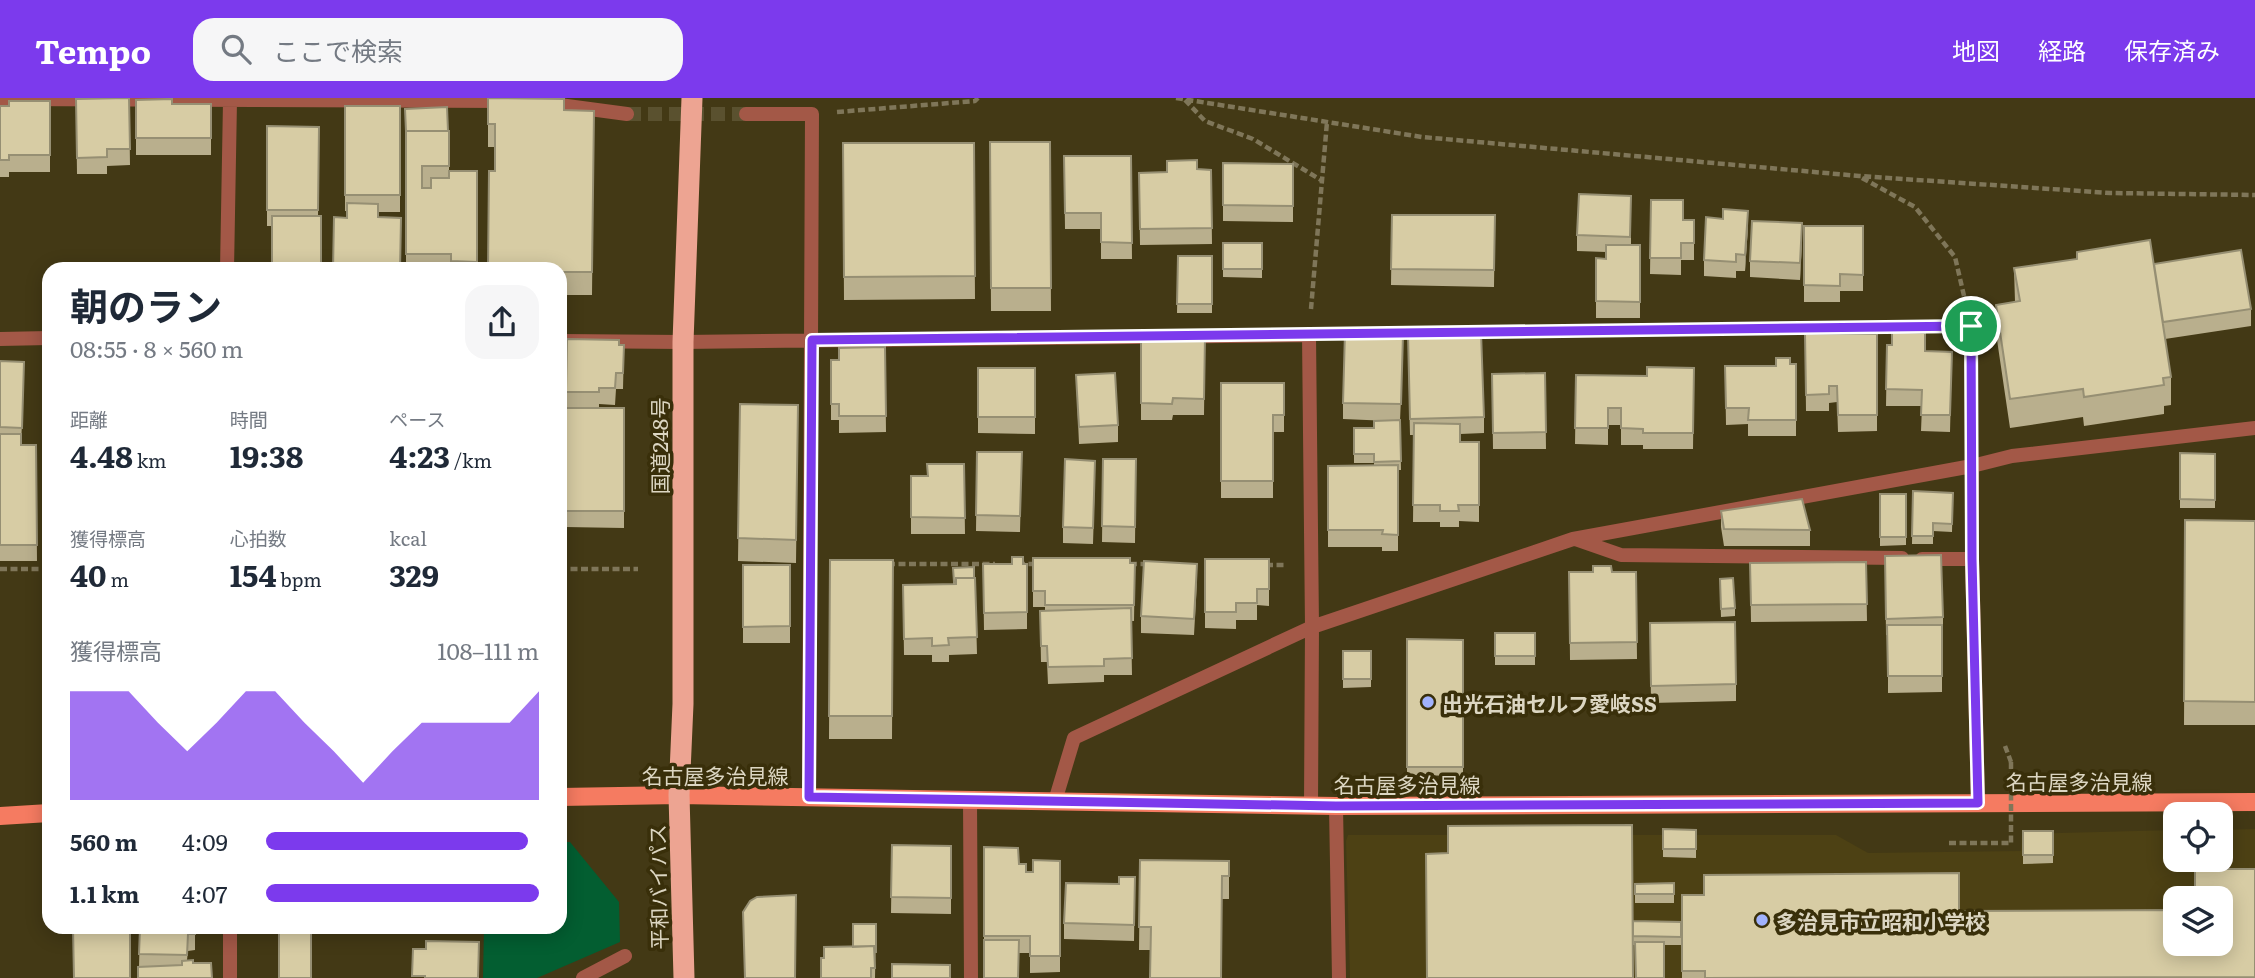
<!DOCTYPE html>
<html lang="ja">
<head>
<meta charset="utf-8">
<style>
  :root { --surface:#fff; --page:#f6f6f7; --text:#1f2937; --muted:#747a83; --accent:#7c3aed }
  body { margin:0; font-family:Literata,"Noto Sans JP",serif; background:var(--page); color:var(--text); height:100vh; display:flex; flex-direction:column; font-size:26px; white-space:nowrap }
  * { box-sizing:border-box; margin:0 }
  p { font-size:23px; color:var(--muted) }
  .icon { flex:none; width:38px; height:38px; fill:none; stroke:currentColor; stroke-width:2; stroke-linecap:round; stroke-linejoin:round }
  .map { position:relative; flex:1; overflow:hidden }
  .panel { position:absolute; left:42px; top:164px; width:525px; height:672px; display:flex; flex-direction:column; background:var(--surface); border-radius:21px; box-shadow:0 4px 18px #0003 }
  .panel>* { flex:none }
  .buttons { position:absolute; left:2163px; top:704px; display:grid; gap:14px }
  .buttons a { display:grid; place-items:center; width:70px; height:70px; border-radius:14px; background:var(--surface); box-shadow:0 4px 18px #0003; font-size:35px }
  .pin { position:absolute; display:grid; place-items:center; width:60px; height:60px; color:#fff; margin:-30px; border:4px solid #fff; border-radius:50%; box-shadow:0 2px 7px #0007 }
  .round { display:grid; place-items:center; flex:none; width:74px; height:74px; border-radius:21px; background:var(--page) }
  .head { display:flex; align-items:center; justify-content:space-between; height:119px; padding:0 28px }
  h1 { font-size:38px; font-weight:700; line-height:52px }
  .metrics { display:grid; grid-template-columns:repeat(3,1fr); gap:10px; height:119px; padding:7px 28px }
  .metrics div { display:grid; align-content:center }
  .metrics b { font-size:30px; font-weight:700 }
  .metrics small { font-size:19px; font-weight:400 }
  .metrics p { font-size:19px }
  .chart { height:196px; padding:14px 28px }
  .chart p { display:flex; justify-content:space-between }
  .chart svg { width:100%; height:126px; margin-top:7px; fill:var(--accent); opacity:.7 }
  ul { padding:0 28px; list-style:none; font-size:23px }
  li { display:grid; grid-template-columns:112px 84px 1fr; align-items:center; height:52px }
  li i { height:18px; border-radius:9px; background:var(--accent) }
  header { display:flex; align-items:center; gap:42px; box-sizing:border-box; height:98px; padding:0 35px; background:var(--accent); color:#fff }
  header strong { font-size:33px }
  nav { display:flex; gap:38px; margin-inline-start:auto; font-size:24px }
  .search { width:490px; height:63px; background:var(--page); display:flex; align-items:center; gap:18px; box-sizing:border-box; padding:0 24px; border-radius:21px; color:var(--muted); font-size:26px }
  .map>svg:first-child { display:block }
  .built { fill:#4d4114; fill-rule:evenodd }
  .green { fill:#035e31 }
  .lines { fill:none; stroke-linecap:round; stroke-linejoin:round }
  .street-tunnel { stroke:#5a512f; stroke-width:14; stroke-dasharray:14 7; stroke-linecap:butt }
  .path { stroke:#7f7659; stroke-width:4.5; stroke-dasharray:7 3.5; stroke-linecap:butt }
  .street { stroke:#a35847; stroke-width:14 }
  .primary { stroke:#f57b61; stroke-width:18 }
  .highway { stroke:#eda492; stroke-width:21 }
  .path-bridge { stroke:#7f7659; stroke-width:4.5; stroke-dasharray:7 3.5; stroke-linecap:butt }
  .wall { fill:#b9af8d }
  .shaded-wall { fill:#968f73 }
  .building { fill:#d7cca4; stroke:#968f73; stroke-width:2 }
  .route-casing { stroke:#fff; stroke-width:14 }
  .route { stroke:#7c3aed; stroke-width:9 }
  .poi-dot { fill:#a1b2fd; stroke:#392f0a; stroke-width:2.5 }
  .labels { text-anchor:middle; dominant-baseline:central; stroke-width:7; stroke-linejoin:round; paint-order:stroke }
  .street-label { font-size:21px; fill:#dcd6c2; stroke:#392f0a }
  .poi-label { font-size:21px; font-weight:bold; fill:#dcd6c2; stroke:#392f0a; text-anchor:start }
</style>
</head>
<body>
<header>
<strong>Tempo</strong>
<div class="search"><svg class="icon" aria-label="search" viewBox="0 0 24 24"><circle cx="10" cy="10" r="6"/><path d="M15 15l6 6"/></svg>ここで検索</div>
<nav><a>地図</a><a>経路</a><a>保存済み</a></nav>
</header>
<div class="map">
<svg width="2255" height="880" viewBox="0 0 2255 880">
  <rect width="100%" height="100%" fill="#433915"/>
  <!-- built -->
  <path class="built" d="M2255 731V880H1350L1346 743 1348 737H1836L1868 755 2021 753 2022 736 2175 732V761H2221V732ZM2175 800H2221V845H2175Z"/>
  <!-- green -->
  <path class="green" d="M560 744H570L619 804 620 844 537 880H483L484 830H560Z"/>
  <g class="lines">
    <!-- street-tunnel -->
    <path class="street-tunnel" d="M627 16H746"/>
    <!-- path -->
    <path class="path" d="M1176 0 1422 39 1859 78 2110 95 2255 97
      M1185 2 1205 23 1253 41 1321 82
      M837 14 975 3 978 0
      M1862 80 1915 109 1955 159 1971 228
      M1311 211 1327 24
      M1478 234 1971 228 1972 343
      M1391 235H1466
      M888 466H995
      M1018 466H1037
      M1130 466H1149
      M1266 467H1285
      M0 471H49
      M560 471H638
      M2005 648 2011 664
      M1949 745H2011"/>
    <!-- street -->
    <path class="street" d="M0 1 508 3
      M545 5 627 16
      M746 16H812L809 700
      M227 172 230 3
      M0 241 49 240
      M560 243 683 244 1309 237 1312 529 1311 707
      M1972 368V461L1978 705
      M1575 441 1621 457 1902 460
      M1922 461H1972
      M970 702 971 880
      M1055 703 1074 640 1312 529 1573 441 1972 368 2012 358 2255 330
      M1336 708 1339 880
      M230 880V830
      M583 880 625 858"/>
    <!-- primary -->
    <path class="primary" d="M560 699 679 697 1336 708 2255 704
      M0 718 49 715"/>
    <!-- highway -->
    <path class="highway" d="M684 880 679 697 683 606V244L692 0"/>
    <!-- path-bridge -->
    <path class="path-bridge" d="M2011 664V745"/>
  </g>
  <!-- wall -->
  <path class="wall" d="M129 0 130 67 107 68V76H77L76 1Z
    M488 0 564 12 594 13 592 197H560V172L495 73V49H488Z
    M136 2 172 6H211V57H136Z
    M50 3V74H9V79H0V8H9Z
    M345 8H400V114H378L347 120V113H345Z
    M267 28 319 29 318 118 272 128H267Z
    M406 33H449V73H477V172H406Z
    M990 44H1050L1051 213H991Z
    M843 45H974L975 201 844 202Z
    M1064 58H1131L1132 161H1101V131H1065Z
    M1223 65 1293 66V124L1223 123Z
    M1211 72 1212 146 1140 147 1139 75Z
    M1631 98V147H1640V220H1596V160L1606 161V154L1577 153V137Z
    M1651 102 1683 122H1694V162H1681V177L1650 176Z
    M1392 117H1495L1494 189 1391 187Z
    M1723 121 1748 129 1745 173H1736V180L1704 178V162Z
    M1804 128H1863V193H1840V204H1804Z
    M1802 142 1800 182 1750 179V163Z
    M1223 145H1262V180L1223 179Z
    M2077 154 2154 166 2251 211V228L2165 241 2171 279V307L2164 308V316L2084 328 2083 319 2010 330 1996 235V207L2015 204 2014 170 2077 161Z
    M1178 158H1212V215H1177Z
    M1805 236H1877V333L1838 334 1837 304 1829 305V313H1806Z
    M1141 238H1205L1204 317H1173L1172 322H1141Z
    M567 241 624 247 623 291H616L615 307 599 306V310H624V430L565 429 564 310H566Z
    M1887 247 1925 253 1952 254 1950 334 1921 333 1922 308H1886Z
    M885 249 886 334 839 335V322H831V262H839Z
    M1403 252 1400 323 1401 372H1398V453H1382V449H1328V368L1374 367V365H1354V330H1374L1390 323 1343 321V305Z
    M1408 253 1484 319V335L1460 336V344H1479V424L1459 423V429H1440V424H1413L1414 337H1410Z
    M0 263 24 280 21 347H36L37 463H0Z
    M1790 266H1796V338H1748V326L1726 327 1725 268H1776Z
    M978 270H1035V336L978 335Z
    M1694 270 1693 351H1643V347H1621V327H1608V347L1575 346 1576 277 1647 278Z
    M1545 275 1546 351H1493L1492 276Z
    M1076 277 1118 327V344L1079 346Z
    M1221 285H1284V334H1273V400H1221Z
    M740 306 798 307 796 465 738 463Z
    M977 354H1022L1020 434 976 433Z
    M2180 355 2215 356V410H2180Z
    M1103 361H1136L1135 445 1102 444Z
    M964 366 965 436H911V378H927Z
    M1095 379 1093 446 1063 445V429Z
    M1913 393 1953 395 1952 434 1933 433V446H1912Z
    M1880 396H1906V447L1880 448Z
    M1721 413 1810 432V448H1724L1721 429Z
    M2185 422 2255 423V627H2184Z
    M1885 458 1943 519V536H1942V594L1888 595V537H1886Z
    M1033 460 1135 465 1134 523H1131L1132 577H1104V584L1048 586 1047 564H1041L1040 513H1045V509H1033Z
    M1205 461H1269V508L1257 507V522H1236V531L1205 530Z
    M830 462H893L892 641H829Z
    M1866 464 1867 523 1751 524 1750 465Z
    M983 466H1027V531L984 532Z
    M743 467H790V545H743Z
    M953 470 975 480 977 556 949 557V564H932V557H904L903 487 953 486Z
    M1569 474H1636L1637 561 1570 562Z
    M1197 483 1194 537 1141 535V518Z
    M1720 490 1735 510V518L1721 519Z
    M1650 525 1736 586V603L1651 605Z
    M1495 535H1535V567H1495Z
    M1407 541 1463 542V678L1407 677Z
    M1343 553H1371V589L1343 590Z
    M1448 728 1633 823 1681 824V847H1633L1448 755Z
    M1696 732V760L1663 759V751Z
    M2023 733H2053V765L2023 766Z
    M892 747 951 748V816L891 815Z
    M984 749 1019 766 1026 774H1033L1060 763V874L1030 875V855H1019L984 880Z
    M1140 762 1229 763V801H1222L1150 852H1139Z
    M2255 771V880H1682V797L1959 813 2175 845Z
    M1135 779 1134 843 1064 841V825L1119 786Z
    M1674 785V805H1635V786Z
    M876 826 875 880H821L824 860 853 849Z
    M140 830H195V852L188 853 187 862 212 880 139 869Z"/>
  <!-- shaded-wall -->
  <path class="shaded-wall" d="M1748 113V129L1745 173V157Z
    M1802 125V142L1800 182V165Z"/>
  <!-- building -->
  <path class="building" d="M129 0 130 51H107V59L77 60 76 1Z
    M488 0 564 1V12L594 13 592 174H560V172H488L489 73H495V26H488Z
    M172 1V6H211V40H136V2Z
    M9 3H50V57H9V62H0V8H9Z
    M345 8H400V97H345Z
    M447 9 448 33H406L405 11Z
    M267 28 319 29 318 112H267Z
    M406 33H449V68H422V90H431V80H449V73H477V164L451 163V156H406Z
    M990 44H1050L1051 190H991Z
    M843 45H974L975 178 844 179Z
    M1064 58H1131L1132 145 1101 144V115H1065Z
    M1197 62V71L1211 72 1212 130 1140 131 1139 75 1167 74V63Z
    M1223 65 1293 66V108L1223 107Z
    M1579 96 1631 98 1630 139 1577 137Z
    M1651 102H1683V122H1694V145H1681V160H1650Z
    M347 105 378 106V119L401 120 400 172H333L334 119 347 120Z
    M1723 111 1748 113 1745 157 1736 156V164L1704 162 1706 119 1723 121Z
    M1392 117H1495L1494 172 1391 171Z
    M272 118H321V172H272Z
    M1752 123 1802 125 1800 165 1750 163Z
    M1804 128H1863V177L1840 176V188L1804 187Z
    M2150 142 2171 279 2163 280 2164 287 2084 299 2083 291 2010 301 1996 207 2020 203 2014 170 2077 161V154Z
    M1223 145H1262V171H1223Z
    M1606 147H1640V204L1596 203V160L1606 161Z
    M2241 152 2251 211 2163 224 2154 166Z
    M1178 158H1212V206H1177Z
    M1345 234 1403 236 1401 306 1343 305Z
    M1481 234 1484 319 1410 321 1408 236Z
    M1892 234 1925 235V253L1952 254 1950 317H1921L1922 292 1886 291 1887 247H1892Z
    M1805 236H1877V317H1838L1837 288H1829V296L1806 297Z
    M1141 238H1205L1204 301 1173 300 1172 306 1141 305Z
    M567 241 619 242V247H624L623 275H616L615 290H599V294H566Z
    M885 249 886 318H839V306H831V262H839V250Z
    M1776 260H1790V266H1796V322H1748L1749 310H1726L1725 268H1776Z
    M0 263 24 264 22 330 0 329Z
    M1647 269 1694 270 1693 335H1643V331L1621 330V310H1608V330H1575L1576 277 1647 278Z
    M978 270H1035V319H978Z
    M1115 275 1118 327 1079 329 1076 277Z
    M1545 275 1546 334 1493 335 1492 276Z
    M1221 285H1284V317H1273V383H1221Z
    M740 306 798 307 796 442 738 440Z
    M564 310H624V413H565Z
    M1400 322 1401 363 1374 364V356H1354V330H1374V323Z
    M1414 325 1460 326V344H1479V407H1458L1459 413H1440V407H1413Z
    M0 336H21V347H36L37 447H0Z
    M977 354H1022L1020 418 976 417Z
    M2180 355 2215 356V402L2180 401Z
    M1065 361 1095 363 1093 430 1063 429Z
    M1103 361H1136L1135 429 1102 428Z
    M927 366H964L965 420 911 419V378H928Z
    M1398 367V437L1382 436 1383 432H1328V368Z
    M1913 393 1953 395 1952 426 1933 425V438H1912Z
    M1880 396H1906V439H1880Z
    M1802 401 1810 432 1724 431 1721 413Z
    M2185 422 2255 423V604L2184 603Z
    M1941 457 1943 519 1886 521 1885 458Z
    M1012 459H1023V466H1027V514L984 515 983 466H1012Z
    M1033 460H1130V465H1135L1134 507H1045V493H1033Z
    M1205 461H1269V491H1257V505H1236V514H1205Z
    M830 462H893L892 618H829Z
    M1144 463 1197 466 1194 521 1141 518Z
    M1866 464 1867 506 1751 507 1750 465Z
    M743 467H790V528L743 529Z
    M1593 468H1611L1612 474H1636L1637 544 1570 545 1569 474H1593Z
    M974 469V480H956V484H954L953 470Z
    M956 480H975L977 539 948 540 949 547 932 548V540L904 541 903 487 956 486Z
    M1733 480 1735 510 1721 511 1720 481Z
    M1131 510 1132 560 1104 561V568L1048 569 1047 548H1041L1040 513Z
    M1735 524 1736 586 1651 588 1650 525Z
    M1887 527H1942V578H1888Z
    M1495 535H1535V558H1495Z
    M1407 541 1463 542V669H1407Z
    M1343 553H1371V581H1343Z
    M1632 727 1633 880H1427L1426 756 1448 755V728Z
    M1663 731 1696 732V751H1663Z
    M2023 733H2053V757H2023Z
    M892 747 951 748V800L891 799Z
    M984 749 1018 750 1019 766H1026V774H1033V762L1060 763V858H1030V838H984Z
    M1140 762 1229 763V778H1222L1221 880H1150L1151 829H1139Z
    M2195 771H2255V879L1705 880V873H1682V797H1704V777L1959 775V813L2175 812V845H2221V800H2195Z
    M1119 779H1135L1134 827 1064 825 1066 785 1119 786Z
    M1674 785V796H1635V786Z
    M796 797 795 880H745L743 814 750 803 757 799Z
    M1633 823 1681 824V839L1633 838Z
    M853 826H876V854H875L874 848 853 849Z
    M73 830H130V880H74Z
    M140 830H195V836H188L187 857 139 856Z
    M279 830H311V880H279Z
    M984 842H1019L1018 880H984Z
    M426 843 479 844 478 880H425V878H412L413 851H426Z
    M1635 844H1664V880H1636Z
    M874 848 875 870H871V880H821V860H824V849Z
    M193 862V865H211L212 880H138V869L182 867V863Z
    M892 866 950 867V880H892Z"/>
  <g class="lines">
    <defs>
      <path id="route" d="M1971 228 1972 461 1978 705 1336 708 809 699 812 242Z"/>
    </defs>
    <!-- route casing -->
    <use href="#route" class="route-casing"/>
    <!-- route -->
    <use href="#route" class="route"/>
  </g>
  <!-- markers -->
  <g class="poi-dot">
    <circle cx="1428" cy="604" r="7"/>
    <circle cx="1762" cy="822" r="7"/>
  </g>
  <g class="labels">
    <!-- street labels -->
    <g class="street-label">
      <text transform="translate(658 348) rotate(-90)">国道248号</text>
      <text x="715" y="676">名古屋多治見線</text>
      <text x="2079" y="682">名古屋多治見線</text>
      <text x="1407" y="685">名古屋多治見線</text>
      <text transform="translate(657 789) rotate(-91)">平和バイパス</text>
    </g>
    <!-- poi labels -->
    <g class="poi-label">
      <text x="1442" y="604">出光石油セルフ愛岐SS</text>
      <text x="1776" y="822">多治見市立昭和小学校</text>
    </g>
  </g>
</svg>
<div class="buttons">
<a><svg class="icon" aria-label="locate" viewBox="0 0 24 24"><circle cx="12" cy="12" r="6"/><path d="M12 2v4M12 18v4M2 12h4M18 12h4"/></svg></a>
<a><svg class="icon" aria-label="layers" viewBox="0 0 24 24"><path d="M12 4l9 5-9 5-9-5zM3 14l9 5 9-5"/></svg></a>
</div>
<div class="pin" style="left:1971px;top:228px;background:#1e9e55"><svg class="icon" aria-label="arrive" viewBox="0 0 24 24"><path d="M6 21V4h12l-3 4 3 4H6"/></svg></div>
<section class="panel">
<div class="head"><div><h1>朝のラン</h1><p>08:55 · 8 × 560 m</p></div><a class="round"><svg class="icon" aria-label="share" viewBox="0 0 24 24"><path d="M12 15V3M7 8l5-5 5 5M5 13v7h14v-7"/></svg></a></div>
<div class="metrics">
<div><p>距離</p><b>4.48<small> km</small></b></div>
<div><p>時間</p><b>19:38</b></div>
<div><p>ペース</p><b>4:23<small> /km</small></b></div>
</div>
<div class="metrics">
<div><p>獲得標高</p><b>40<small> m</small></b></div>
<div><p>心拍数</p><b>154<small> bpm</small></b></div>
<div><p>kcal</p><b>329</b></div>
</div>
<div class="chart"><p><span>獲得標高</span>108–111 m</p>
<svg viewBox="0 0 160 44" preserveAspectRatio="none"><path d="M0 44V6L10 6L20 6L30 17L40 27L50 17L60 6L70 6L80 17L90 27L100 38L110 27L120 17L130 17L140 17L150 17L160 6V44z"/></svg>
</div>
<ul>
<li><b>560 m</b>4:09<i style="width:96%"></i></li>
<li><b>1.1 km</b>4:07<i style="width:100%"></i></li>
</ul>
</section>
</div>
</body>
</html>
